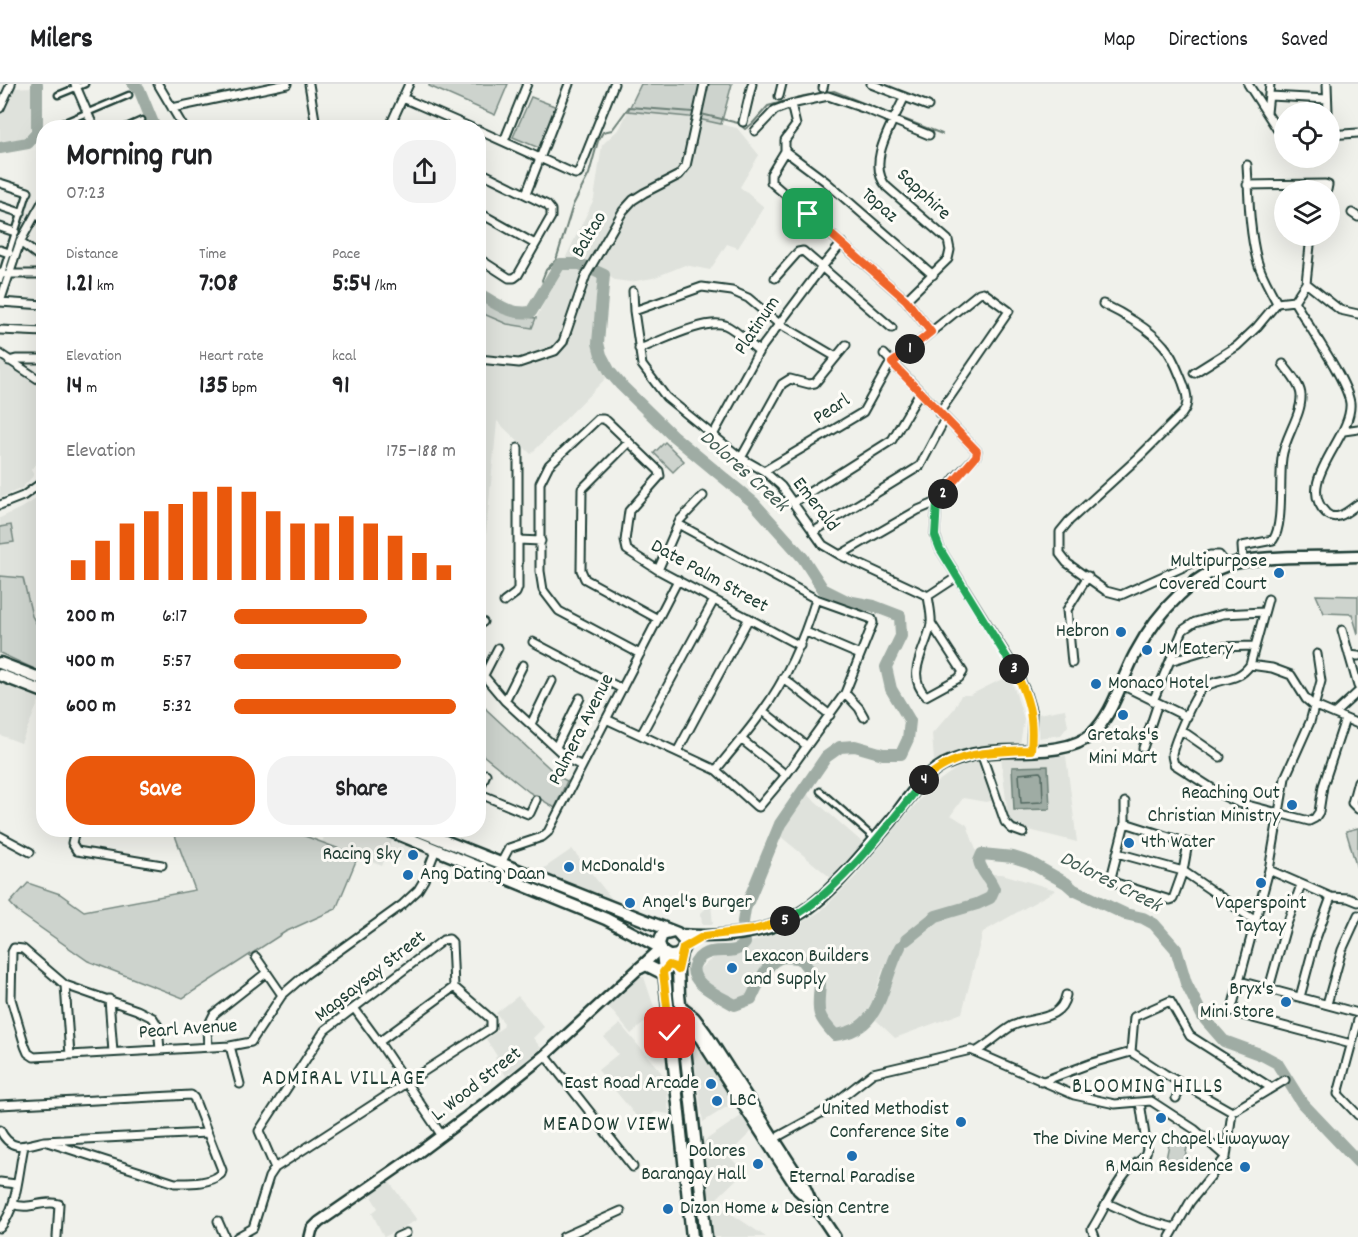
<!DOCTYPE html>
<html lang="en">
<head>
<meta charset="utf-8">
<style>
  :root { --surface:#fff; --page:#f2f2f2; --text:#202124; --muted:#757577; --line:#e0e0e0; --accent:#ea580c }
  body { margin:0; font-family:Dekko,sans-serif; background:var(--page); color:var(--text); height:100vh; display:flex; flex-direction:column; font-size:22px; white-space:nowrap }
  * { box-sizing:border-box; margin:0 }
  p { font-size:20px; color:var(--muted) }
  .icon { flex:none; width:33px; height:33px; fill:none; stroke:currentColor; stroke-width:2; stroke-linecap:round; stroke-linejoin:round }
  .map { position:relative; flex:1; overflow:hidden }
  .details { position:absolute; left:36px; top:36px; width:450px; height:717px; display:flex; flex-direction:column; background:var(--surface); border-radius:24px; box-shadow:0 6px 24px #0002 }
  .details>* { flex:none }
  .controls { position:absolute; left:1274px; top:18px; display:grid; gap:12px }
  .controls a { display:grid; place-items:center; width:66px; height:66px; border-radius:50%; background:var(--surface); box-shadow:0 6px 24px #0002; font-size:30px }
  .pin { position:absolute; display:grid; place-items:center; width:51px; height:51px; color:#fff; margin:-26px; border-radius:12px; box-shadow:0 3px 9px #0006 }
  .km { position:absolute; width:30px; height:30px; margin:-15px; border-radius:50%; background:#222; color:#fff; font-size:16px; line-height:30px; text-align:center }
  .round { display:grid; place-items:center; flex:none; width:63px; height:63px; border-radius:24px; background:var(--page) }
  .summary { display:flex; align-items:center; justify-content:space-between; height:102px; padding:0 30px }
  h1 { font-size:33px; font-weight:800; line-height:45px }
  .figures { display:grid; grid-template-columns:repeat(3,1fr); gap:9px; height:102px; padding:6px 30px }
  .figures div { display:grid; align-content:center }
  .figures b { font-size:26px; font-weight:800 }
  .figures small { font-size:16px; font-weight:400 }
  .figures p { font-size:16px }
  .chart { height:168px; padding:12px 30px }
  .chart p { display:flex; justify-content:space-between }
  .chart svg { width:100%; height:108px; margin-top:6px; stroke:var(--accent); stroke-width:6 }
  .action { display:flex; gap:12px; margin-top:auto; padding:12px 30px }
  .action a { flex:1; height:69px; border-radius:24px; background:var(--accent); color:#fff; font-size:24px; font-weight:800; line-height:69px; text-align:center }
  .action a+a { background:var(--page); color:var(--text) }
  ul { padding:0 30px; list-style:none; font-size:20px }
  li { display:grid; grid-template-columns:96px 72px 1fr; align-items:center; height:45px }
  li i { height:15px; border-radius:8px; background:var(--accent) }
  header { display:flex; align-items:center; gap:36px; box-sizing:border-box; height:84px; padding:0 30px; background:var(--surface); border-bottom:2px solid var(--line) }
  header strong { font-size:28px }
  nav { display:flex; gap:33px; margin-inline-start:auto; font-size:21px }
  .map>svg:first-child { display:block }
  .built { fill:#dfe2dc }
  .green { fill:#cdd3cd; stroke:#768880; stroke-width:1.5 }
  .water { fill:#9faca4; stroke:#6c8077; stroke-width:1.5 }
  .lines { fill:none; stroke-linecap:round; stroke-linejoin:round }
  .shore { stroke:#526961; stroke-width:1.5 }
  .stream { stroke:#6c8077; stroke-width:2 }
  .river { stroke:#9faca4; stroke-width:12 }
  .pedestrian-casing { stroke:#1f3d34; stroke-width:9 }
  .minor-casing { stroke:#1f3d34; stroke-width:11 }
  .secondary-casing { stroke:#1f3d34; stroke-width:14 }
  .primary-casing { stroke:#1f3d34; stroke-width:15 }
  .pedestrian { stroke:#fdfcf7; stroke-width:4.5 }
  .minor { stroke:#fdfcf7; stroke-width:7 }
  .secondary { stroke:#fdfcf7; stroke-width:9 }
  .primary { stroke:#fdfcf7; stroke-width:10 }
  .split-1-casing { stroke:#fff; stroke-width:12 }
  .split-2-casing { stroke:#fff; stroke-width:12 }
  .split-3-casing { stroke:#fff; stroke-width:12 }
  .split-4-casing { stroke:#fff; stroke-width:12 }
  .split-5-casing { stroke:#fff; stroke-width:12 }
  .split-6-casing { stroke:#fff; stroke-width:12 }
  .split-1 { stroke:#f0652b; stroke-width:8 }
  .split-2 { stroke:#f0652b; stroke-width:8 }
  .split-3 { stroke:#22a559; stroke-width:8 }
  .split-4 { stroke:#f5b400; stroke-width:8 }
  .split-5 { stroke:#22a559; stroke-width:8 }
  .split-6 { stroke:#f5b400; stroke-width:8 }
  .poi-dot { fill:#1f6fb2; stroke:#fdfcf7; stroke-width:2 }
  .labels { text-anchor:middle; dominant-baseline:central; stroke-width:6; stroke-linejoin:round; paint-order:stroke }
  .street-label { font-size:20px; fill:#1f3d34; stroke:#fdfcf7 }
  .poi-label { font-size:20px; fill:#1f3d34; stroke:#fdfcf7; text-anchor:end }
  .water-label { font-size:21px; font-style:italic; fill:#455e56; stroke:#fdfcf7 }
  .neighbourhood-label { font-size:21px; letter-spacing:1.5px; fill:#1f3d34; stroke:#fdfcf7 }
</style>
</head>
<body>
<header>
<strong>Milers</strong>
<nav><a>Map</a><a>Directions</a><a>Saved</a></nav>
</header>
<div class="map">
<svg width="1358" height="1153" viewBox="0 0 1358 1153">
  <rect width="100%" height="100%" fill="#f0f1eb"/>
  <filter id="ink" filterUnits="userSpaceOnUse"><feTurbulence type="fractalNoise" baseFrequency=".0167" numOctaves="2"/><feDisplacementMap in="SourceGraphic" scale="12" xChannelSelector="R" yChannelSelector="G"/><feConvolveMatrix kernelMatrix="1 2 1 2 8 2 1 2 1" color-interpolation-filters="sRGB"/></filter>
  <g filter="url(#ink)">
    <!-- built -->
    <path class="built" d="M32 3 31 45 24 55 0 57V27L4 26 13 4Z
      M628 27 689 33 737 44 759 71 740 103 764 123 738 164 727 160 710 186 685 181 653 194 630 198 615 196 603 189 596 265 598 278 606 294 531 370 497 337 482 491 479 499V228L507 240 532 243 594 115 602 61 620 44Z
      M0 273 44 304 43 370 31 386 34 391 22 404 0 414Z
      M43 410V527L32 532 23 494 0 492V434L27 421Z
      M1010 591 1024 635 1020 661 975 663 934 677 932 650 954 625 961 611H970Z
      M0 599 40 615 21 659 0 651Z
      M1065 625 1068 642 1061 651 1038 654V630Z
      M1066 672 1077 758 1009 741 1001 673Z
      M982 676 995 716 986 718 963 714 951 731 967 741 976 766 979 790H1002L1056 806 983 848 962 929 895 954 876 936 896 875 903 866 895 860 882 888 873 916 863 933 840 946 826 937 823 929 825 897 800 870 788 867 778 871 767 879 745 915 736 917 715 905 699 894 695 888 717 871H739L747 865 751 858 790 845 821 827 855 793 930 703 954 686 970 678Z
      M805 708 863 759 831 794 780 752 786 736Z
      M327 746H371L393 754 382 782 322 758Z
      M572 765 612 815 540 787Z
      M711 820 713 840H702L701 829 706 824V821Z
      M644 893 656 929 631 950 607 921 638 894Z
      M518 912 544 943 533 954 541 964 506 992 495 974 497 972 486 955 503 943 504 939 496 929Z
      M620 940 666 994 669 1030 655 1028 642 1039 598 986 618 970 604 953Z
      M694 952 736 1017 703 1038 691 953Z
      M744 1030 754 1045 728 1071 744 1088 716 1115 708 1112 703 1058Z
      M388 1096 417 1136 384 1153 372 1129 378 1124 372 1114 374 1112 371 1107Z
      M710 1118H714L766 1153H714Z"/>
    <!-- green -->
    <path class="green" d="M429 0H508L495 31 429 2Z
      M641 0H732L721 40 689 33 628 27Z
      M531 13 557 23 539 64 513 53Z
      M479 213 513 232 536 234 532 244 507 240 479 228Z
      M665 358 684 377 673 388 654 369Z
      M11 441 14 458 0 460V443Z
      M0 492 23 494 32 532 43 551V589L0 569Z
      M1316 511 1358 512V550L1352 530 1324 529Z
      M478 615 487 626 559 693 567 697 555 724 529 708 479 668Z
      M1358 744V788L1346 747Z
      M173 746H289L358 772 336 825 285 848 183 914 88 877 18 828 10 819 28 799 60 810 84 827 195 806Z
      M1171 1050 1189 1053 1183 1084 1165 1080Z"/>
    <!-- water -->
    <path class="water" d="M1048 682 1050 725 1014 726 1012 683Z"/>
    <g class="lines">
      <!-- shore -->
      <path class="shore" d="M1040 688 1042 691 1043 718 1021 719 1019 690Z"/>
      <!-- stream -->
      <path class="stream" d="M701 30 738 39 745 45 752 40 768 22 804 12 834 7 892 31
        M901 34 942 50
        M545 205 542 196 546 186 556 176 573 121 589 90 598 57 603 48 612 46 629 23 693 28"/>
      <!-- river -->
      <path class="river" d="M133 0 139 5 155 44
        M0 64 28 59 37 49V0
        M478 209C496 220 510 231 531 228L560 180H580L604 191 598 259 601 271 610 288 621 301 672 351 753 418 803 474 823 505 847 517 874 522 900 532 901 552 886 583 891 605 910 637 908 655 901 670H883L855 662 840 663 826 673 780 740 745 825 743 838 745 859C736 871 724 865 711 868 705 869 699 873 696 878 683 897 721 913 735 921L751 915C758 901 767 875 784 873 789 873 795 874 800 874L820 900C818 927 815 930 835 951 884 946 881 898 900 863
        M906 856 936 832 977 820 990 814 994 805C990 794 981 788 979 777L982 770 1013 773 1029 778 1066 799 1074 806 1125 830 1143 834 1154 840 1176 865 1186 899 1203 933 1224 957 1262 971 1277 979 1302 1019 1358 1078"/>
      <defs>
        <path id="pedestrian" d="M58 11 85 0
          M58 41 129 11
          M124 44 142 36
          M0 196 28 108
          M820 707 874 754"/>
        <path id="minor" d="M75 0 94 44
          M158 0 184 44
          M309 0 315 36 313 44
          M871 0 928 22
          M1248 0 1277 45 1284 50
          M1327 0 1328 28
          M823 4 824 0
          M779 12 782 0
          M1270 12 1327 15
          M403 14 472 44
          M904 14C893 39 865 79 887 103L948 156 950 166 948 175 906 216
          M791 20 796 41 785 56V67L825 97 933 191
          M0 24 11 0
          M172 24 287 0
          M1267 29 1270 0
          M743 38 752 0
          M389 44 409 0
          M478 46 575 90H578L614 0
          M755 47 775 26 791 20 828 12 866 25 929 51
          M1329 51 1358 49
          M504 57 527 0
          M785 67 771 90V98L906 216 931 248
          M1247 81C1249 112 1249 145 1257 176 1261 191 1270 205 1277 219
          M478 87 547 121 551 126V133L518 191 514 194H509L478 174
          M0 99 28 108
          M1247 101 1325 100 1328 101 1327 106
          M526 110 569 0
          M0 122 21 129
          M478 128 535 160
          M36 129 44 137
          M1352 129 1358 133
          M0 143 15 148
          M1311 152 1306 199 1340 226 1358 230
          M20 158 44 176
          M0 166 9 169
          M0 189 3 190
          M9 190H44
          M775 194 798 168 803 167 892 244
          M633 207 634 227 642 281 666 313 741 374 764 387 781 402 823 461 840 471 928 512 957 493
          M1294 217C1307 240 1347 296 1350 319 1353 353 1294 398 1326 429 1337 439 1349 426 1358 420
          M1294 217 1306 199
          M0 218 20 158 44 115
          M0 218 44 221
          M1277 219 1294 217
          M1103 220C1122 229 1150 245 1164 262 1173 272 1178 287 1183 299 1187 310 1190 320 1182 330L1139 373 1069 437 1060 448V470L1067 479 1106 507 1121 511 1210 471H1219L1227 481
          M634 227 702 203 732 207 748 214 778 239 836 273
          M0 246 44 248
          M639 265C659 258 705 234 725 241 737 246 748 259 759 267
          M0 270 44 299
          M884 270 977 367 976 372 955 394 937 418 935 451 940 465 1014 583 1025 606 1032 629 1031 666
          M478 275 519 279 555 267 563 258 586 191 623 127 633 116 644 109 679 91 686 82 704 0
          M9 277 16 275H44
          M1194 289 1237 262 1257 243 1277 219
          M1344 347 1358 345
          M713 351 759 267 822 183 842 159
          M628 359 582 405 581 486 585 495 658 535
          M741 374 782 300 790 295 809 300 815 299 846 261
          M764 387 863 328 888 283 979 209 983 208 1009 227 939 329
          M794 418 892 356 920 308
          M0 421 23 412 44 397
          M813 448 920 382 945 335
          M518 456 541 457
          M840 471 918 426 937 418
          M1243 477 1242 462 1273 456C1284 441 1279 395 1282 374 1284 354 1302 331 1301 312 1301 301 1289 289 1283 280
          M658 486 680 436 703 412
          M928 512C929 520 932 532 931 540 927 564 904 590 926 612L959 594 963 588 931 539
          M1268 515 1250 581C1237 599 1221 593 1204 603 1195 608 1174 659 1172 670 1172 674 1173 676 1174 680L1224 712 1239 719 1309 737 1315 734 1319 728 1323 702 1345 635
          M504 518 516 509 518 504V364
          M478 541 483 538
          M1342 546 1358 602
          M806 548 860 571
          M533 558 622 605
          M640 570 559 527 543 506 540 487V399L549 381 598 335H603L607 337 659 387 660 392 629 427 625 457 627 466 658 486 800 562
          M1317 570 1321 597 1310 638 1285 694 1269 786 1232 924 1233 928 1238 930 1351 960
          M1349 571 1358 572
          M1170 577 1216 563 1255 562
          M1072 579 1067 526 1088 492
          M1250 581 1272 584 1291 591 1306 615 1313 621 1358 640
          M478 585 505 617 568 675 582 682
          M483 593 498 564
          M783 594 830 631
          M1122 601 1187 633
          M845 609 859 624 864 633
          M505 617 523 581
          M1153 617 1183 546 1195 538 1223 530 1263 528
          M763 627 807 662
          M1334 630 1358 608
          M606 635 716 686 756 722 759 723 786 691 845 609 873 539 872 535 816 515 678 440
          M531 640 552 597
          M1181 646 1220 673
          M641 651 714 516
          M741 655 786 691
          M556 663 580 614
          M1143 664 1158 619
          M677 668 749 534
          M981 669 1005 738 1012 745 1023 749
          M44 681V686
          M716 686C731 667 748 648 762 628 787 594 804 555 816 515
          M1358 697 1352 719 1358 725
          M478 709 528 730 530 729 536 716
          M478 709 486 690
          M1125 718V739L1111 794 1116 799 1170 816 1173 815 1183 787 1188 759 1125 739
          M75 746 72 759 77 767 162 781
          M0 752 30 768
          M1117 769 1183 787 1254 836
          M500 781 509 764 542 753 548 748 678 496
          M1269 786 1331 813 1348 814 1358 818
          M256 873 282 911
          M1239 897 1358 929
          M65 901 70 971
          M1269 904 1286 843 1301 801
          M1300 913 1315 857 1331 813
          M109 915 113 968
          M1327 920 1342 866 1358 831
          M354 924 379 958 442 1052
          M1358 936 1338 1010 1358 1031
          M379 958 454 903
          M230 962 240 1000
          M208 963 207 944 214 930 266 889
          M160 966 158 942 153 934 137 926 65 901 23 865 14 864 12 868 11 915 25 962 28 969 34 973 230 962 251 958 282 911 305 891 402 821 418 806 424 796 436 765
          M977 967C989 960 1000 949 1012 942 1032 932 1061 938 1066 911
          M1131 968 1134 933 1170 917 1190 952 1270 1003
          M1131 968 1165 990 1232 1028
          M545 971 633 1083
          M1041 998 1092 979 1131 968
          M1176 1014 1183 1000
          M0 1021 191 1011 194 1014 222 1086 221 1090C209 1100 190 1099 175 1099L44 1057
          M0 1046C11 1068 24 1062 44 1057L207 1049
          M770 1057 823 1028 873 989 971 966 1074 1011 1115 1020 1151 1017 1194 1045 1226 1073
          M0 1098 16 1100
          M1107 1119 1142 1135 1175 1144
          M13 1120C29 1127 43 1115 59 1120L57 1153
          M218 1137 225 1153
          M0 1144C18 1123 18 1089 24 1062
          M237 1153 253 1144 269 1093 275 1084 491 944V935L454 903 452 858 449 855 443 856 325 946 259 1047 275 1084
          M397 1153 406 1149
          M563 1153 621 1127
          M1095 1153 1092 1145C1104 1126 1113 1103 1128 1086 1135 1078 1145 1077 1147 1065L1140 1018
          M1170 1153 1190 1118 1226 1073 1232 1028 1285 996"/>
        <path id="secondary" d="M681 923 694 933 706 949 804 1101 811 1117 835 1153
          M683 942 691 943 696 948 798 1106 809 1116
          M310 1153 312 1145 319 1138 410 1075 490 1015 545 971 660 865"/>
        <path id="primary" d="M0 579 44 596
          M0 591 44 608
          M388 746 606 835 659 863
          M417 746 677 849 684 857C685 867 679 873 669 872L662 868 659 859 662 851 674 848
          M680 851C718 854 765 851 799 830 830 812 867 765 891 737 906 718 921 693 943 681 956 675 968 671 982 669 1014 664 1066 673 1092 650 1114 629 1121 596 1135 570 1157 529 1195 484 1245 477 1282 471 1321 474 1358 472
          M662 868 692 1153
          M681 868 678 886 679 911 706 1153
          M640 884 646 881 664 890"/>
      </defs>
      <!-- pedestrian casing -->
      <use href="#pedestrian" class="pedestrian-casing"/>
      <!-- minor casing -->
      <use href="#minor" class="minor-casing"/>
      <!-- secondary casing -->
      <use href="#secondary" class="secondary-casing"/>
      <!-- primary casing -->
      <use href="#primary" class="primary-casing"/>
      <!-- pedestrian -->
      <use href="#pedestrian" class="pedestrian"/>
      <!-- minor -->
      <use href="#minor" class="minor"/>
      <!-- secondary -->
      <use href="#secondary" class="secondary"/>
      <!-- primary -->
      <use href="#primary" class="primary"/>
    </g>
  </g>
  <g class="lines" filter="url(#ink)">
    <defs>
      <path id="split-1" d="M808 130 906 216 931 248 910 265"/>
      <path id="split-2" d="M910 265 892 279 977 367 976 372 943 410"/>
      <path id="split-3" d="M943 410 937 418 935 452 940 465 1014 585"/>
      <path id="split-4" d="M924 696C954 668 991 667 1031 666 1034 633 1029 614 1014 585"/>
      <path id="split-5" d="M785 837C836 813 889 740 924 696"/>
      <path id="split-6" d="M670 949 663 888 669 881 675 883 678 886 683 864 704 852 753 846 785 837"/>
    </defs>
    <!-- split-1 casing -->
    <use href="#split-1" class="split-1-casing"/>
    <!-- split-2 casing -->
    <use href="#split-2" class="split-2-casing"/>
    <!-- split-3 casing -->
    <use href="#split-3" class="split-3-casing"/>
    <!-- split-4 casing -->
    <use href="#split-4" class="split-4-casing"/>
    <!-- split-5 casing -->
    <use href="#split-5" class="split-5-casing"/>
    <!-- split-6 casing -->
    <use href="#split-6" class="split-6-casing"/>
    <!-- split-1 -->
    <use href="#split-1" class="split-1"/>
    <!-- split-2 -->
    <use href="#split-2" class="split-2"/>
    <!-- split-3 -->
    <use href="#split-3" class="split-3"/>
    <!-- split-4 -->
    <use href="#split-4" class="split-4"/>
    <!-- split-5 -->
    <use href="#split-5" class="split-5"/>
    <!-- split-6 -->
    <use href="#split-6" class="split-6"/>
  </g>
  <!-- markers -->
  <g class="poi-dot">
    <circle cx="1279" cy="489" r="6"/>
    <circle cx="1121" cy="548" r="6"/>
    <circle cx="1147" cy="566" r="6"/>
    <circle cx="1096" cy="600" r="6"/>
    <circle cx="1123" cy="631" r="6"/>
    <circle cx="1292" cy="721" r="6"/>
    <circle cx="1129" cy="759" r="6"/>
    <circle cx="413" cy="771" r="6"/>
    <circle cx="569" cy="783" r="6"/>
    <circle cx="408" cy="791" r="6"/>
    <circle cx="1261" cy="799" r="6"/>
    <circle cx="630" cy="819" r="6"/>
    <circle cx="732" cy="884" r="6"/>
    <circle cx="1286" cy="918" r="6"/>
    <circle cx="711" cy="1000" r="6"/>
    <circle cx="717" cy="1017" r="6"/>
    <circle cx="1161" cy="1034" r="6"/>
    <circle cx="961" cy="1038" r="6"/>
    <circle cx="852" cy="1072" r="6"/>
    <circle cx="758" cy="1080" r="6"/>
    <circle cx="1245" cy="1083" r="6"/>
    <circle cx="668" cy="1125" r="6"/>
  </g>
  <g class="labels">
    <!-- street labels -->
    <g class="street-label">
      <text transform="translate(923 111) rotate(43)">Sapphire</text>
      <text transform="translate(879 122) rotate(41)">Topaz</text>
      <text transform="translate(590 151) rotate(-59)">Baltao</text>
      <text transform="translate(758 242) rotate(-56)">Platinum</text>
      <text transform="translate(832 326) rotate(-33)">Pearl</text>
      <text transform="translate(815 421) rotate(52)">Emerald</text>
      <text transform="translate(709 493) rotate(29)">Date Palm Street</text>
      <text transform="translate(582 646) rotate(-63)">Palmera Avenue</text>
      <text transform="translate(371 893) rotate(-38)">Magsaysay Street</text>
      <text transform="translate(188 946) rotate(-4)">Pearl Avenue</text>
      <text transform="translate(477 1001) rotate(-38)">L. Wood Street</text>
    </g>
    <!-- poi labels -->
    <g class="poi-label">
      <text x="1267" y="478">Multipurpose<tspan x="1267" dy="23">Covered Court</tspan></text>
      <text x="1109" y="548">Hebron</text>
      <text x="1159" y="566" text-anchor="start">JM Eatery</text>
      <text x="1108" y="600" text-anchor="start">Monaco Hotel</text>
      <text x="1123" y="652" text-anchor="middle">Gretaks's<tspan x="1123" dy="23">Mini Mart</tspan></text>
      <text x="1280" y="710">Reaching Out<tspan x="1280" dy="23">Christian Ministry</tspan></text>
      <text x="1141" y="759" text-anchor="start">4th Water</text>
      <text x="401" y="771">Racing Sky</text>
      <text x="581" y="783" text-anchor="start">McDonald's</text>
      <text x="420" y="791" text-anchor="start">Ang Dating Daan</text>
      <text x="642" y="819" text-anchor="start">Angel's Burger</text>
      <text x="1261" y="820" text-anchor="middle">Vaperspoint<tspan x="1261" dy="23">Taytay</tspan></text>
      <text x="744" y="873" text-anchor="start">Lexacon Builders<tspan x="744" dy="23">and Supply</tspan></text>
      <text x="1274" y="906">Bryx's<tspan x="1274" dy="23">Mini Store</tspan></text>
      <text x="699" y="1000">East Road Arcade</text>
      <text x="729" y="1017" text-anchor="start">LBC</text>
      <text x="949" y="1026">United Methodist<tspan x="949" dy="23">Conference Site</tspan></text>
      <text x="1161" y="1056" text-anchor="middle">The Divine Mercy Chapel Liwayway</text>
      <text x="746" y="1068">Dolores<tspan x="746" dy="23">Barangay Hall</tspan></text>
      <text x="1233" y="1083">R Main Residence</text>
      <text x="852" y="1094" text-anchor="middle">Eternal Paradise</text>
      <text x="680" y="1125" text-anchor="start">Dizon Home &amp; Design Centre</text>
    </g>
    <!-- water labels -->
    <g class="water-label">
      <text transform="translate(743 388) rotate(42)">Dolores Creek</text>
      <text transform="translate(1110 799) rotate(27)">Dolores Creek</text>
    </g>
    <!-- neighbourhood labels -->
    <g class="neighbourhood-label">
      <text x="344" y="996">ADMIRAL VILLAGE</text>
      <text x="1148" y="1004">BLOOMING HILLS</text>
      <text x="607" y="1042">MEADOW VIEW</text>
    </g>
  </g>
</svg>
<div class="controls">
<a><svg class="icon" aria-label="locate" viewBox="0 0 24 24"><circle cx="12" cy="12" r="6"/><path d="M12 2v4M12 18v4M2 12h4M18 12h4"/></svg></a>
<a><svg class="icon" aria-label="layers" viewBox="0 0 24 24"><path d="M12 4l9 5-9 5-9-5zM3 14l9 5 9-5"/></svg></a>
</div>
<div class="pin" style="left:808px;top:130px;background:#1e9e55"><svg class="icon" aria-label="arrive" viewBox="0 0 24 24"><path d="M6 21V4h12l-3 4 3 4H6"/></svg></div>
<div class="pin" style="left:670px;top:949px;background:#d93025"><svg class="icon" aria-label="check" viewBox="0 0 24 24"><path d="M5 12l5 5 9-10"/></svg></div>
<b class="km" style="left:910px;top:265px">1</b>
<b class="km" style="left:943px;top:410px">2</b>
<b class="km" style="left:1014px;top:585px">3</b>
<b class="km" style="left:924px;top:696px">4</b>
<b class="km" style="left:785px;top:837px">5</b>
<section class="details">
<div class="summary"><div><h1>Morning run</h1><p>07:23</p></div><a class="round"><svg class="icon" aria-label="share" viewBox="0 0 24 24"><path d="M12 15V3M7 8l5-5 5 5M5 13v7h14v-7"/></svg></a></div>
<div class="figures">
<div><p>Distance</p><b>1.21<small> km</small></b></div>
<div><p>Time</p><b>7:08</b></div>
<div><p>Pace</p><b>5:54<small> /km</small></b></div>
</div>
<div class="figures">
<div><p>Elevation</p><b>14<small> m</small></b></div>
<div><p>Heart rate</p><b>135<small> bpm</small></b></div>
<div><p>kcal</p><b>91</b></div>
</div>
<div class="chart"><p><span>Elevation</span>175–188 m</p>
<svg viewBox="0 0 160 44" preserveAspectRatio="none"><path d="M5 44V36M15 44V28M25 44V21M35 44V16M45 44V13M55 44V8M65 44V6M75 44V8M85 44V16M95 44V21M105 44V21M115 44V18M125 44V21M135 44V26M145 44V33M155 44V38"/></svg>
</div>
<ul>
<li><b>200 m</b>6:17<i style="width:60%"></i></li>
<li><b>400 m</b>5:57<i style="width:75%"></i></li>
<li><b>600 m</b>5:32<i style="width:100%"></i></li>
</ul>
<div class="action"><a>Save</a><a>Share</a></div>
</section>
</div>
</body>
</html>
